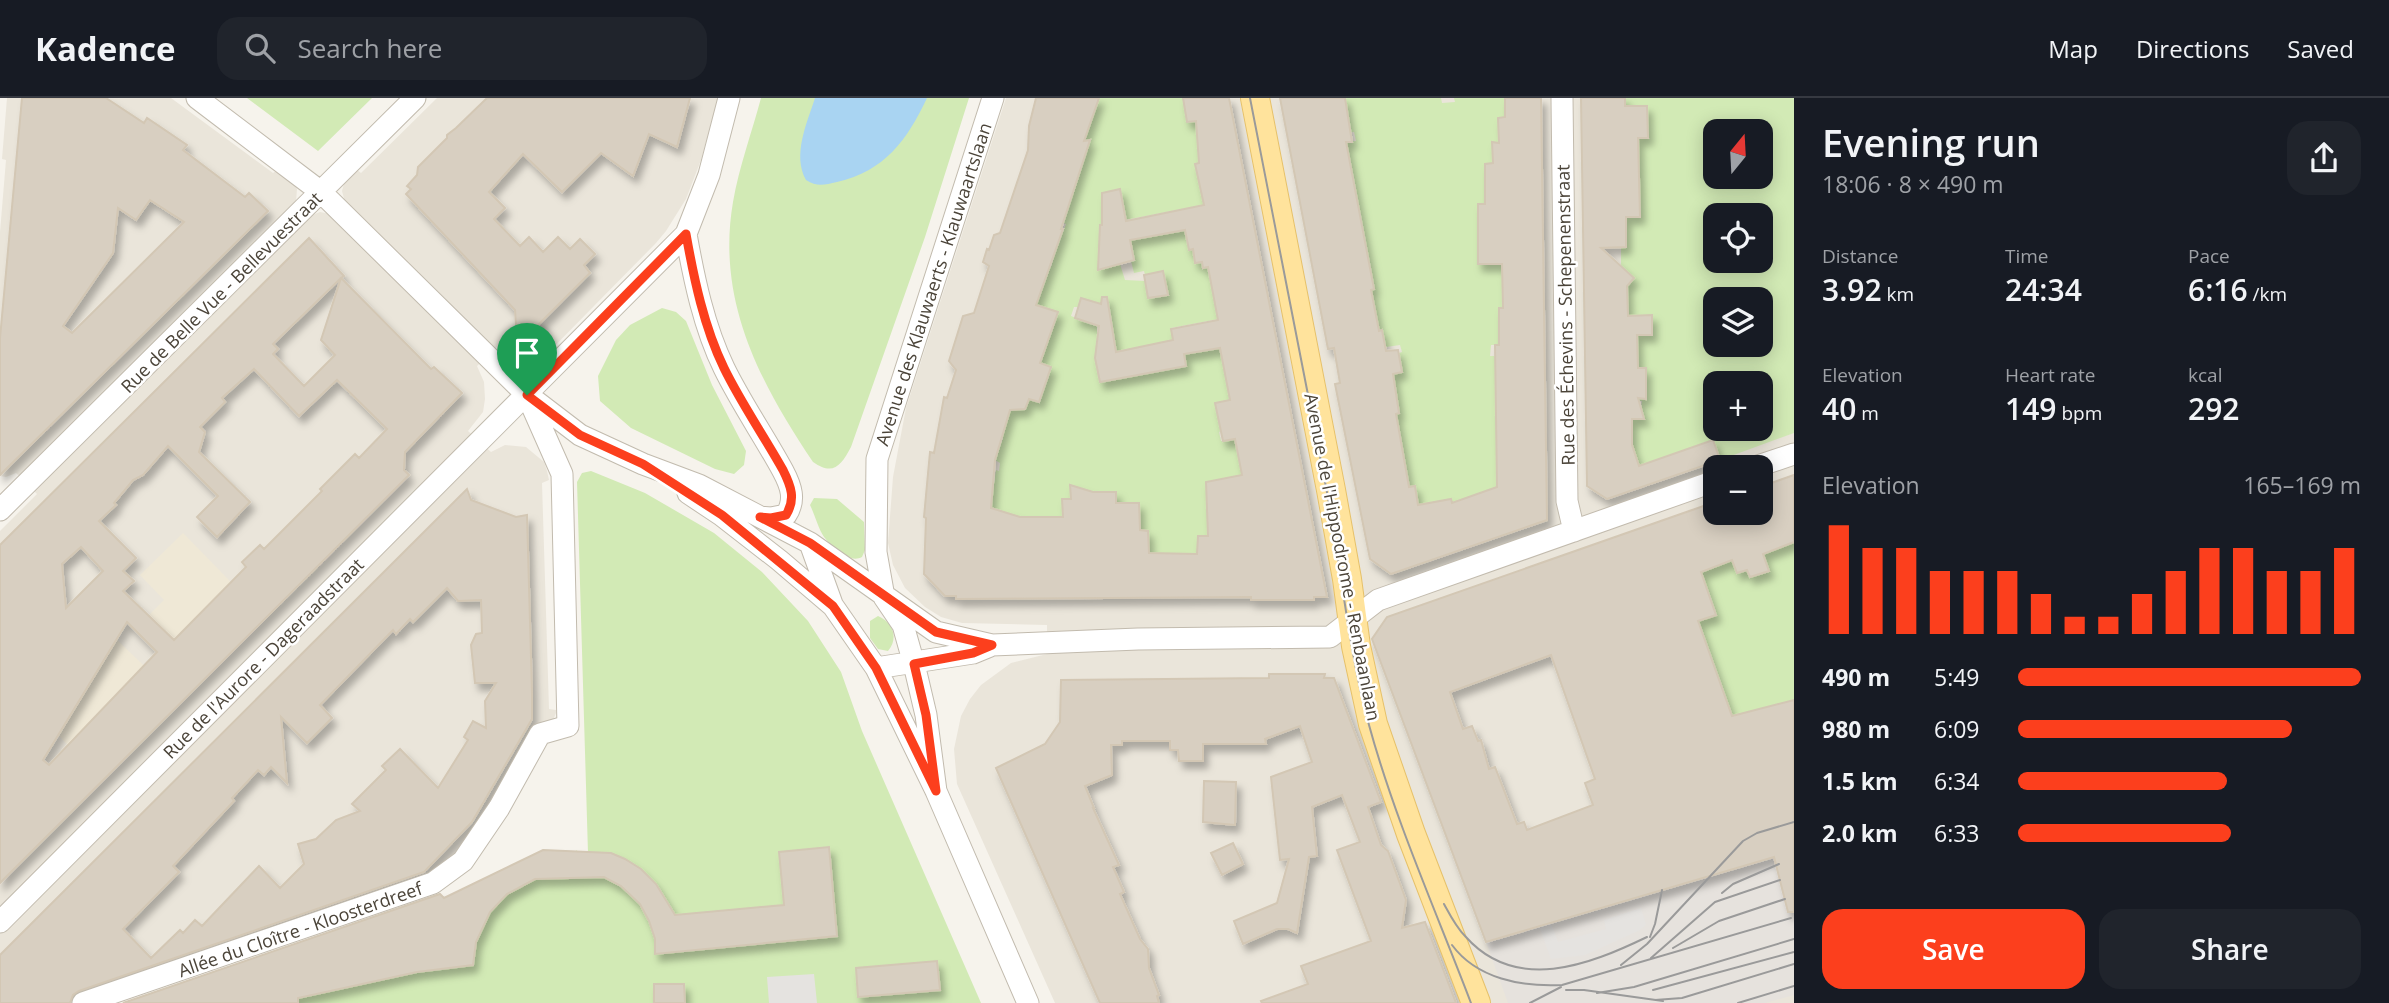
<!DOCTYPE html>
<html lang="en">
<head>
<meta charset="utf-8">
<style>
  :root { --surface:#171b24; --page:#20242c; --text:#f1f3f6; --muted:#9ea1a6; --line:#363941; --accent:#fc3f1d }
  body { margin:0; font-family:"Open Sans",sans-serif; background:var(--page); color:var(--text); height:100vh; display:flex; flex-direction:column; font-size:26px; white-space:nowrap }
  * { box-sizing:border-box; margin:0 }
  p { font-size:23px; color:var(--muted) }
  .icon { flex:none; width:38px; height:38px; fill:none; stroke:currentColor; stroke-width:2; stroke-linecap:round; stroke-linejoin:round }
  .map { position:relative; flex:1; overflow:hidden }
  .panel { display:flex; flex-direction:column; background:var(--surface); width:595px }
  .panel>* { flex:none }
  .needle { width:46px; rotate:18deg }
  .tools { position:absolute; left:1703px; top:21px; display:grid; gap:14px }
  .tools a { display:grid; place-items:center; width:70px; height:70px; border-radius:14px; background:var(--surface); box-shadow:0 4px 18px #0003; font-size:35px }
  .pin { position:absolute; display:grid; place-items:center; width:60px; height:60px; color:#fff; margin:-72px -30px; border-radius:50% 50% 50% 0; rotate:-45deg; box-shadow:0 0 7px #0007 }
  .pin .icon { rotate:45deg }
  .round { display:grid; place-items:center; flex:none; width:74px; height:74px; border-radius:21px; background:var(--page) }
  .summary { display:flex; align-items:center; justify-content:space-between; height:119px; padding:0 28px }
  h1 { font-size:38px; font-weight:600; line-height:52px }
  .figures { display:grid; grid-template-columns:repeat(3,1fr); gap:10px; height:119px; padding:7px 28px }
  .figures div { display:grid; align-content:center }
  .figures b { font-size:30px; font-weight:600 }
  .figures small { font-size:19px; font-weight:400 }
  .figures p { font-size:19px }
  .chart { height:196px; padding:14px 28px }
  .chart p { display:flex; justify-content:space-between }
  .chart svg { width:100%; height:126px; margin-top:7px; stroke:var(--accent); stroke-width:6 }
  .button { display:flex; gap:14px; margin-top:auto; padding:14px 28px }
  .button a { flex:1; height:80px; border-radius:21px; background:var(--accent); color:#fff; font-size:28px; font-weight:600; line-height:80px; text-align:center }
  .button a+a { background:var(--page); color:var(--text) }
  ul { padding:0 28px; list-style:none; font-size:23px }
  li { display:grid; grid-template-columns:112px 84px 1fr; align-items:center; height:52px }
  li i { height:18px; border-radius:9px; background:var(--accent) }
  header { display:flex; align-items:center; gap:42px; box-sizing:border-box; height:98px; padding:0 35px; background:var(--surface); border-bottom:2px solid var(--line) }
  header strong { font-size:33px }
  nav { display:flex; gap:38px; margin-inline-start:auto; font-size:24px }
  .search { width:490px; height:63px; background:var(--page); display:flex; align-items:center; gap:18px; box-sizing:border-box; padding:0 24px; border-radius:21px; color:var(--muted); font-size:26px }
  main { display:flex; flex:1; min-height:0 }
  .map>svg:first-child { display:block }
  .residential { fill:#eae5da; fill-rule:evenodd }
  .industrial { fill:#e6e2dd }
  .education { fill:#efe8d6 }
  .green { fill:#d2eab5; fill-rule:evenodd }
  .parking { fill:#e5e3e0 }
  .water { fill:#a9d4f2 }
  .building { fill:#d8cfc1; stroke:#d3c7b4; stroke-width:2; fill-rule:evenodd; filter:url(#shadow) }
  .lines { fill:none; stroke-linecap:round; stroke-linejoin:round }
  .minor-casing { stroke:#c2bbae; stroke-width:23 }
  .major-casing { stroke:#e6c16a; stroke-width:30 }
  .minor { stroke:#fff; stroke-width:21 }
  .major { stroke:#ffe39c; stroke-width:28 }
  .tram { stroke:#9a9a9a; stroke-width:2 }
  .route-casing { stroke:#fff; stroke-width:14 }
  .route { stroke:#fc3f1d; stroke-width:9 }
  .labels { text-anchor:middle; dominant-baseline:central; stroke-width:5; stroke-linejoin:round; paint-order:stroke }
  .street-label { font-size:18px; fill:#4b4439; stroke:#fff }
</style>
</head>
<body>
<header>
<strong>Kadence</strong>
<div class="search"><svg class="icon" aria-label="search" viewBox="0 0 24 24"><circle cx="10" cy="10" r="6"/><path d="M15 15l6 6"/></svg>Search here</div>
<nav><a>Map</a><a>Directions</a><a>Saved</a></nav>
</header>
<main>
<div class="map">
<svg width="1794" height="905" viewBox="0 0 1794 905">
  <defs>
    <filter id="shadow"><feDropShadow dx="4.5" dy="7" stdDeviation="3.5" flood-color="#0004"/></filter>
  </defs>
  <rect width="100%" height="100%" fill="#f6f3ec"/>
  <!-- residential -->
  <path class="residential" d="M7 0H171L273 75 277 72 293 84 297 91 296 104 310 118 320 114 330 116 345 104 342 93 345 82 356 71 361 75 437 0H718L701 62 686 101 666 133 656 145 534 269 517 267 498 248 477 268 484 284 485 301 483 314 468 333 491 354 505 347 526 349 544 364 547 373 549 382 542 385 549 611 556 612V615L553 622 530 638 466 743 448 763 431 776 62 905H0V433L37 396 16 375 6 379 0 378V134L6 62 2 61Z
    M1006 0H1794V905H1055L957 686 954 651 961 618 970 601 981 587 1011 565 1047 556V527L962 525 941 519 925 509 905 490 893 467 888 445 893 379 906 310ZM1715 33H1760V79H1715ZM1715 117H1760V163H1715ZM1715 201H1760V247H1715ZM1715 285H1760V331H1715ZM1715 369H1760V415H1715Z"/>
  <!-- industrial -->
  <path class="industrial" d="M1694 512 1738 634 1794 617V897L1765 905H1508L1486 844 1601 739 1595 681 1544 536Z"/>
  <!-- education -->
  <path class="education" d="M183 435 266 520 208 577 149 517 164 502 140 477Z
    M116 541 182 604 103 683 58 637Z"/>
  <!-- green -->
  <path class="green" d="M247 0H372L318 53Z
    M761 0H969L925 139 851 349C841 368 833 378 813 364 760 285 716 203 733 104 739 69 752 34 761 0Z
    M1099 0H1183L1184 5H1187V24L1200 23 1201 30 1197 31 1198 43 1210 63 1195 67 1200 91 1208 106 1100 127 1098 165 1120 166 1125 182 1145 183 1149 200 1167 196 1163 173 1145 177 1144 173 1134 175 1131 163 1134 162 1130 142 1185 132 1189 151 1199 150 1203 170 1210 168 1235 218 1171 230 1173 242 1136 250 1141 276 1186 268 1184 256 1204 252 1217 235 1222 261 1245 329 1219 334 1221 343 1236 340 1242 377 1206 384 1207 406 1216 422 1207 440 1198 439 1197 456 1149 455 1148 433 1140 432 1138 405H1116L1115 394H1093L1071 387V401L1062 402 1063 421 1020 419 990 414 996 372 999 373 1000 365 995 362 1003 340 994 336 1008 318 1012 307 1025 311 1029 301 1019 274 1048 282 1050 269 1035 264 1049 211 1033 206 1045 167 1051 169 1055 155 1052 154 1059 133 1063 134 1066 126 1053 121 1080 57ZM1082 200 1099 206V210L1109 209 1113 231 1097 234V228L1071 218 1074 209H1078Z
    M1345 0H1441L1442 5 1455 4 1454 0H1505V19L1498 21 1499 44 1492 45 1493 65 1485 66V106L1478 107V165L1502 166 1503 188 1525 210H1499V247H1491L1490 258H1499L1516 382 1460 403 1452 404 1451 401 1435 404 1437 460 1419 467 1409 410 1418 407 1415 389H1409L1385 352 1402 349 1387 277 1402 274 1399 255 1402 254 1400 247 1386 249 1382 232 1372 233 1370 208 1374 207 1372 198 1355 201 1354 195 1374 191 1353 77 1338 45 1356 43 1354 34 1336 36Z
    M1625 0H1794V335L1720 362 1712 342 1639 368 1632 350V331L1621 322 1644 321 1641 311 1642 303 1631 302 1646 270H1638L1625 238 1651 217 1628 218 1627 186 1631 183V178L1621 176V150L1626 149V138H1621L1620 119H1639L1632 40 1648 39 1647 8H1625ZM1715 33H1760V79H1715ZM1715 117H1760V163H1715ZM1715 201H1760V247H1715ZM1715 285H1760V331H1715Z
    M662 210 676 214 686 223 712 287 746 353 744 367 734 376 715 371 631 330 600 303 598 278 616 242 630 227Z
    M591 373 645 395 714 435 762 474 808 523 841 574 862 633 981 905H122L337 833 439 803 536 755H560L561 752 564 755H576V752L579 755H588L577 384 582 375Z
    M814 400 837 401 864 424 865 452 862 459C849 466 832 449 824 439 818 430 815 417 810 407Z
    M1794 438V617L1738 634 1698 523 1716 517 1715 511 1696 517 1706 489 1701 474 1728 450 1737 475C1750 471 1754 462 1765 456 1778 448 1782 449 1794 438Z
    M878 518C893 524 899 540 888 553L878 551 870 540V523Z"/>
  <!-- parking -->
  <path class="parking" d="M1641 810 1646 827 1638 833 1585 857 1551 861 1539 828 1551 825 1558 844 1606 831 1604 822Z
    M814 876 817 905H769L767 879Z"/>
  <!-- water -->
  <path class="water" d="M815 0H927C907 42 885 73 837 84 824 87 817 89 806 82 792 57 807 25 815 0Z"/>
  <!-- building -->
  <path class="building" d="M22 0H106L144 25 147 20 187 47 183 52 245 99 249 95 268 113 0 377V240ZM150 102 184 124 72 235 63 228 113 155 118 110 136 122Z
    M487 0H690L677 49 649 36 633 78 601 55 562 94 523 56 489 94 505 110 494 121 520 148 529 139 543 154 558 139 570 151 580 141 595 156 584 167 590 175 534 231 530 227H516L515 212 406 96 411 91 407 88 417 77 418 69 447 40V37L456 30Z
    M1036 0H1099L1084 43 1090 42 1061 131H1063L1036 207 1058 214 1040 265 1051 269 1039 304 1029 301 1025 311 1010 312 995 362 991 410 1020 419H1063L1062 401H1071L1070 387 1093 394H1116V405H1139L1140 432 1148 433 1149 455 1197 456 1198 438H1208L1206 384 1242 377 1235 341 1223 343 1215 305 1230 302 1220 250 1184 256 1186 268 1100 284 1095 260 1099 228 1075 220 1081 200 1101 206 1102 199H1107L1116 254 1173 242 1171 231 1218 222 1208 169 1203 170 1202 164 1195 165 1193 151 1189 152 1185 132 1130 142 1134 162 1098 172 1100 127H1102V95L1120 91 1126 123 1204 107 1195 66 1199 65 1196 23 1187 24 1183 0H1229L1327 499H1314V502H1251V499L956 501V498H945L924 476 926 420 924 419 930 354 934 355 944 299 947 300 956 272 949 263 963 218 974 215 989 168 983 164 987 151 989 152 994 137 1000 135 1028 52 1029 28Z
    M1280 0H1345L1352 44H1346L1374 191 1371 192 1379 233 1382 232 1386 253 1398 252 1402 274 1393 276 1399 315 1396 316 1409 389 1415 388 1418 407 1451 401 1452 405 1497 389 1495 247H1499V210H1503L1502 166H1478V106H1485V66L1493 65 1492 44 1499 45 1498 20 1505 19V0H1541L1547 422 1391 476 1370 461 1335 286 1340 285 1334 250 1328 251Z
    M1581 0H1625V8H1647L1648 40H1638L1640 119H1626V149L1601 150 1634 180 1627 188 1628 218 1652 217V237H1637L1638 270H1646V301L1638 300 1644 321H1632V347L1639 368 1713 342 1720 362 1607 401 1587 388Z
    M309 140 344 178 341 180 431 271 434 269 462 295 405 354 404 372 409 377 0 785V447ZM341 180 321 242 335 257 304 288 273 256 278 251 273 246ZM254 271 299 318 337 282 387 331 359 360 355 356 320 391 322 393 264 451 260 447 242 464 246 469 174 542 123 493 134 483 123 473 136 460 99 423 116 407 114 405 133 382 143 377 168 348 218 398 197 419 217 439 250 404 199 354 205 334 200 329 225 304 222 300ZM81 449 103 473 66 510 62 466ZM127 524 157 554 49 667 43 662Z
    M1163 173 1168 197 1148 200 1144 177Z
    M1794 377V444L1763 456 1769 473 1750 479 1747 472 1737 475 1732 462 1701 474 1716 517 1698 523 1732 618 1794 602V814H1788L1774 759 1486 844 1372 541 1387 519 1715 404V415H1760V389ZM1551 557 1595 681 1585 685 1593 707 1527 732 1524 724 1517 726 1495 669 1489 671 1481 642 1478 643 1472 628 1463 631 1450 594Z
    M467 391 471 402 516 419 527 417 532 595V621L472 724 424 774 79 893 73 897 70 905H0V857ZM447 490 458 503 481 502 482 535 476 536 471 547 475 585H496L485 603 486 630 473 623 464 639 468 642 438 690 400 651 382 668 386 672 352 706 360 713 336 722 316 741 298 746 304 766 280 790 259 768 202 828 195 822 183 835 180 832 151 860 123 831 179 774 173 768 234 703 232 700 258 672 264 677 271 669 287 685 281 619 307 645 332 620 320 607 393 532 396 536 410 521 413 524Z
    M1269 576H1325L1324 580H1334L1381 704 1368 709 1381 747 1388 753 1406 802 1402 830 1425 824 1456 905H1262L1261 903 1308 886 1301 868 1371 843 1337 752 1360 744 1342 697 1312 709 1317 758 1309 759 1297 835 1288 831H1277L1243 846 1234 823 1277 805 1289 761 1280 762 1271 679 1312 664 1300 628 1265 641 1266 646H1203V663H1179L1178 652H1170V643H1122V647H1111L1112 677 1085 688 1094 710H1093L1119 767 1113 769 1124 794 1120 796 1140 841 1148 851 1149 870 1159 897 1157 898 1159 905H1100L996 670 1045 646 1060 624 1061 582 1269 580Z
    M1204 683 1236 684 1235 727 1203 724Z
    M1233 745 1243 766 1222 777 1211 755Z
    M829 749 837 838 655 856V841L649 823 640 806 621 788 604 779 535 781 507 796 490 814 476 844 473 867 417 874 298 900V905H123L440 796 444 800 543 752 611 755 625 761 641 771 656 786 675 817 784 807 779 754Z
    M937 863 940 892 858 899 856 870Z
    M654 886H684L685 905H654Z"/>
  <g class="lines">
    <defs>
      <path id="minor" d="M1562 0 1567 403 1574 433
        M686 136C694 181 704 229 724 270 741 305 764 338 783 373 791 388 796 402 786 417L771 420 760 419
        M529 298 580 337 643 366 699 387 810 445 936 534 992 547 1138 541 1330 539 1378 502 1715 383
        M1755 369 1794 356
        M688 395 721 417 779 462 833 508 876 570 936 693 1028 905
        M0 412 415 0
        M810 445 832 506
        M876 570 973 555 990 548
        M936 693 926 617 914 566 903 527 884 499 876 454 877 361 993 0
        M0 824 686 136 709 77 729 0
        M83 905 433 785 463 763 499 710 540 636 568 628 562 376 527 297 321 94 197 0"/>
      <path id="major" d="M1255 0 1331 392 1347 481 1356 548 1373 626 1411 736 1476 905"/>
    </defs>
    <!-- minor casing -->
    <use href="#minor" class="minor-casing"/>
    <!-- major casing -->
    <use href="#major" class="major-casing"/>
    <!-- minor -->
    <use href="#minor" class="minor"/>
    <!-- major -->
    <use href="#major" class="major"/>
    <!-- tram -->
    <path class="tram" d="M1250 0C1275 130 1301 259 1326 389 1341 468 1348 550 1369 627 1395 722 1436 813 1471 905
      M1722 795 1733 786 1779 766
      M1444 806C1450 817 1456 829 1465 838 1516 896 1589 867 1647 839
      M1650 839 1655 826 1662 792
      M1452 847C1477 881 1522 889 1562 887L1791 820
      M1673 850 1719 823 1785 801
      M1651 860 1715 804 1780 782
      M1621 867 1647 846 1743 743 1757 735 1794 724
      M1566 892H1584L1663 903
      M1653 892 1794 854
      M1597 895 1634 889 1794 841
      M1655 902 1682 900 1794 866
      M1530 905 1561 889
      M1738 905 1794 888"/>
  </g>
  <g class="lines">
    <defs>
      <path id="route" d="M686 136C694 181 704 229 724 270 741 305 764 338 783 372 791 388 796 401 786 417L771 420 760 419 810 445 936 534 992 547 973 555 914 566 926 617 936 693 876 570 833 508 722 417 643 366 580 337 527 297Z"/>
    </defs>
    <!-- route casing -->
    <use href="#route" class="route-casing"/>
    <!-- route -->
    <use href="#route" class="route"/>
  </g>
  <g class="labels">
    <!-- street labels -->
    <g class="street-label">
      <text transform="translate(933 186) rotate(-72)">Avenue des Klauwaerts - Klauwaartslaan</text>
      <text transform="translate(221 194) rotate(-45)">Rue de Belle Vue - Bellevuestraat</text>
      <text transform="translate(1565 217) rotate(-91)">Rue des Échevins - Schepenenstraat</text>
      <text transform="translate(1343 459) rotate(79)">Avenue de l'Hippodrome - Renbaanlaan</text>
      <text transform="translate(263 560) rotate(-45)">Rue de l'Aurore - Dageraadstraat</text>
      <text transform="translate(300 831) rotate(-19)">Allée du Cloître - Kloosterdreef</text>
    </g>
  </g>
</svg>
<div class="tools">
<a><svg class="needle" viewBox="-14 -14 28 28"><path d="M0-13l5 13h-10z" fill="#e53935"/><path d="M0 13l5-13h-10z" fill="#9ea1a6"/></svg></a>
<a><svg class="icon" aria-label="locate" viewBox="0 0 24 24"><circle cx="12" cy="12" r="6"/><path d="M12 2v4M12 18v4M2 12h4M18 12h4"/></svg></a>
<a><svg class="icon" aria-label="layers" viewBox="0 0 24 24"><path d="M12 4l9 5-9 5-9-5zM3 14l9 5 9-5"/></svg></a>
<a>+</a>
<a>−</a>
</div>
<div class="pin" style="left:527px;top:297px;background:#1e9e55"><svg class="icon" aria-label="arrive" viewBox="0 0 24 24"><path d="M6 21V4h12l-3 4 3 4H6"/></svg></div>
</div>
<section class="panel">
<div class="summary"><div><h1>Evening run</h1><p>18:06 · 8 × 490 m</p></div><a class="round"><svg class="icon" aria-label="share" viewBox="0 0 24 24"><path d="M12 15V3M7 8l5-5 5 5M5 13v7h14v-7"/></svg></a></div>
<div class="figures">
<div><p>Distance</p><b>3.92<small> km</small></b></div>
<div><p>Time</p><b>24:34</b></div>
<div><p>Pace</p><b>6:16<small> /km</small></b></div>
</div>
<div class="figures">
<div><p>Elevation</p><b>40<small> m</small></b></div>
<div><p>Heart rate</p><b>149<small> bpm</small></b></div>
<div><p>kcal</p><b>292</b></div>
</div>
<div class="chart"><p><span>Elevation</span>165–169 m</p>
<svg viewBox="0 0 160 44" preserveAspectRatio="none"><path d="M5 44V6M15 44V14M25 44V14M35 44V22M45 44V22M55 44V22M65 44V30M75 44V38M85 44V38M95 44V30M105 44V22M115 44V14M125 44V14M135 44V22M145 44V22M155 44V14"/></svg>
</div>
<ul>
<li><b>490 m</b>5:49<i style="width:100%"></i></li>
<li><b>980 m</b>6:09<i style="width:80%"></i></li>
<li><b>1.5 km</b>6:34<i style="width:61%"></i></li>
<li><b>2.0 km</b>6:33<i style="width:62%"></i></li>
</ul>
<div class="button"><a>Save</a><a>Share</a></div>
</section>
</main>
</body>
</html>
